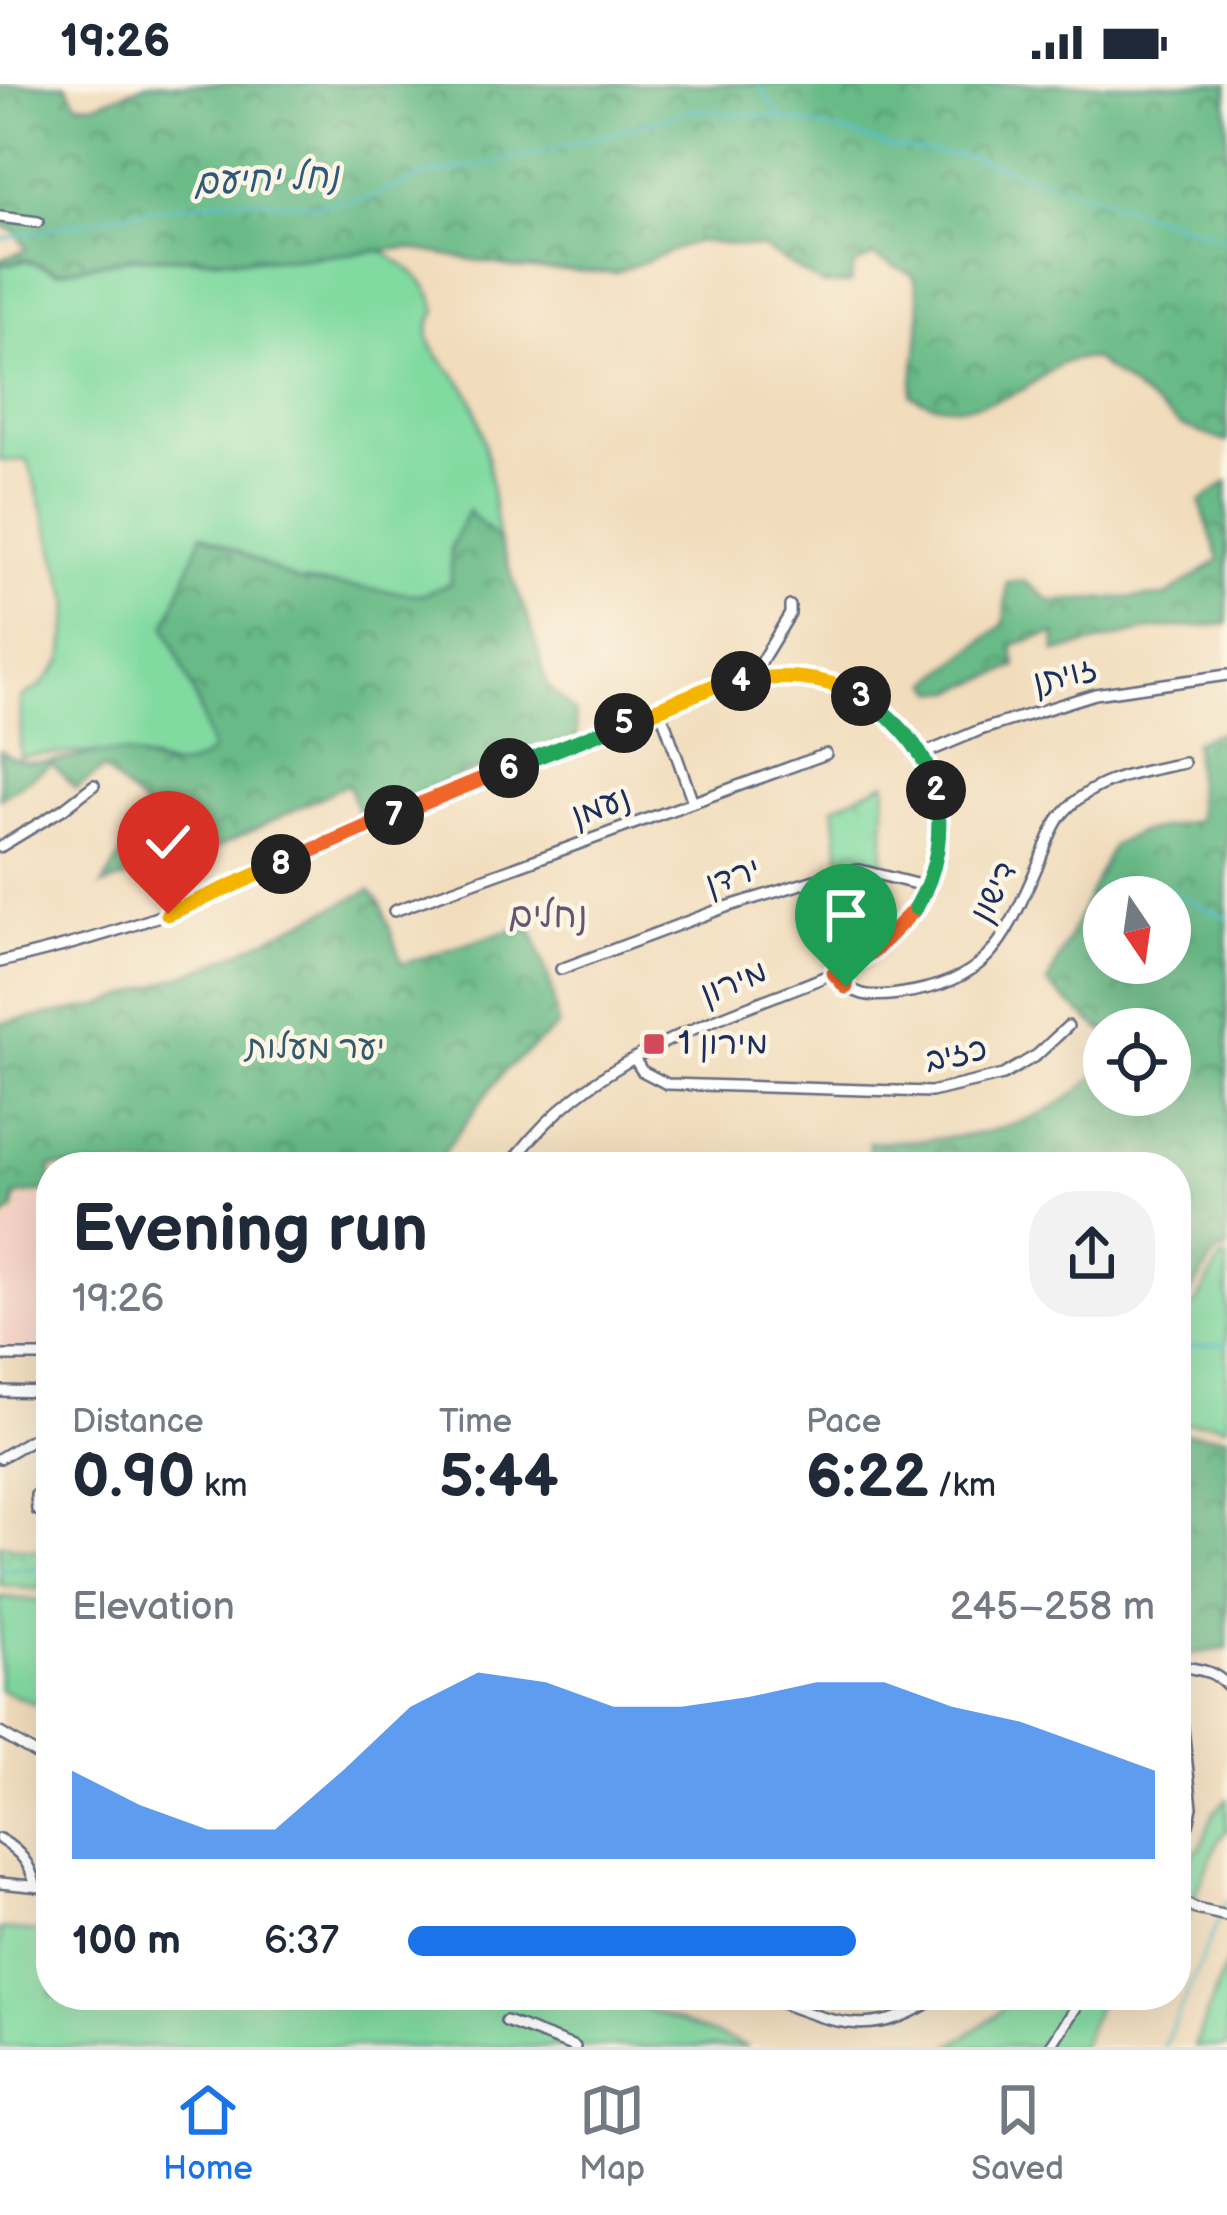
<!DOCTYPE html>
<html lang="en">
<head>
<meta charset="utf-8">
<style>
  :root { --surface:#fff; --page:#f2f2f3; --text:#1f2937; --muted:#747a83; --line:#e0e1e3; --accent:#1a73e8 }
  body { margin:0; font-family:"Balsamiq Sans","Playpen Sans Hebrew",sans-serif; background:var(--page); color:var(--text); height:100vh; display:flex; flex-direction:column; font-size:45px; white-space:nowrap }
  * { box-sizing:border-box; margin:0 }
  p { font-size:39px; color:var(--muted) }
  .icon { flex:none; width:66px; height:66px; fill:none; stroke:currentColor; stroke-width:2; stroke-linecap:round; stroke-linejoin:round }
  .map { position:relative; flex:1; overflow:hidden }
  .details { position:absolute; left:36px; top:1068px; width:1155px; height:858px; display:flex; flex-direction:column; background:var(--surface); border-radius:48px; box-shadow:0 12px 48px #0002 }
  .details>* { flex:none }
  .needle { width:78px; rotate:167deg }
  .controls { position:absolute; left:1083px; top:792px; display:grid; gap:24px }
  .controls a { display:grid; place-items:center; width:108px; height:108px; border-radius:50%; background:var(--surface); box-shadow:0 12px 48px #0002; font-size:60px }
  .pin { position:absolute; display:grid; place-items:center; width:102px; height:102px; color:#fff; margin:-123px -51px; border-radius:50% 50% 50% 0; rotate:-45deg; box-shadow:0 0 12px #0007 }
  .pin .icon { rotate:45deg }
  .km { position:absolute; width:60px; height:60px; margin:-30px; border-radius:50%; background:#222; color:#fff; font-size:33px; line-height:60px; text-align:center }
  .round { display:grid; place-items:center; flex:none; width:126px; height:126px; border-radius:48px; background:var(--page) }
  .head { display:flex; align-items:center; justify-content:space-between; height:204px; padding:0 36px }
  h1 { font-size:66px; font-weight:700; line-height:90px }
  .metrics { display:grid; grid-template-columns:repeat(3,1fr); gap:18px; height:204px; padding:12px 36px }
  .metrics div { display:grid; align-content:center }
  .metrics b { font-size:60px; font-weight:700 }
  .metrics small { font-size:33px; font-weight:400 }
  .metrics p { font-size:33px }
  .chart { height:336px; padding:24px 36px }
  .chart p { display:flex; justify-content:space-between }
  .chart svg { width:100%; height:216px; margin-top:12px; fill:var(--accent); opacity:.7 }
  ul { padding:0 36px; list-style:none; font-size:39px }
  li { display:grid; grid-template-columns:192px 144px 1fr; align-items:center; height:90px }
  li i { height:30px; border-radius:15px; background:var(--accent) }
  .status { display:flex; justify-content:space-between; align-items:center; height:84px; padding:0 60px; background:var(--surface); direction:ltr }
  .status svg { height:33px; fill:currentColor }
  .tab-bar { display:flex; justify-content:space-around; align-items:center; height:168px; border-top:3px solid var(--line); background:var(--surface); font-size:33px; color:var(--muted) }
  .tab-bar a { display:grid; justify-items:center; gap:6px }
  .tab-bar .on { color:var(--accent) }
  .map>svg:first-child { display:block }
  .built { fill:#f6d1c5 }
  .grass { fill:#81daa0; stroke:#4e847f; stroke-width:3 }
  .forest { fill:url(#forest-crowns); stroke:#427472; stroke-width:3; fill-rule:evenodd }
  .park { fill:url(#park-crowns); stroke:#4e847f; stroke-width:3 }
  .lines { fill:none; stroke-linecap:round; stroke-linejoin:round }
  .stream { stroke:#52bfca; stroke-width:3 }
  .minor-casing { stroke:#666c7f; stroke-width:14 }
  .minor { stroke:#fff; stroke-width:9 }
  .split-1-casing { stroke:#fff; stroke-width:24 }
  .split-2-casing { stroke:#fff; stroke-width:24 }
  .split-3-casing { stroke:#fff; stroke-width:24 }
  .split-4-casing { stroke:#fff; stroke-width:24 }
  .split-5-casing { stroke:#fff; stroke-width:24 }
  .split-6-casing { stroke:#fff; stroke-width:24 }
  .split-7-casing { stroke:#fff; stroke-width:24 }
  .split-8-casing { stroke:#fff; stroke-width:24 }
  .split-9-casing { stroke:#fff; stroke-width:24 }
  .split-1 { stroke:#f0652b; stroke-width:15 }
  .split-2 { stroke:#22a559; stroke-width:15 }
  .split-3 { stroke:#22a559; stroke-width:15 }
  .split-4 { stroke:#f5b400; stroke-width:15 }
  .split-5 { stroke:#f5b400; stroke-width:15 }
  .split-6 { stroke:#22a559; stroke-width:15 }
  .split-7 { stroke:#f0652b; stroke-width:15 }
  .split-8 { stroke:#f0652b; stroke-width:15 }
  .split-9 { stroke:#f5b400; stroke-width:15 }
  .poi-dot { fill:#d1495b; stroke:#fcf5e5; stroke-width:4.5 }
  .labels { text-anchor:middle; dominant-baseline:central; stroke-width:9; stroke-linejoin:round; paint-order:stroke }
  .street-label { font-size:33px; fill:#1b2f5e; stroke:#fcf5e5 }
  .poi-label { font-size:33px; fill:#1b2f5e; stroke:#fcf5e5; text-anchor:start }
  .park-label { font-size:33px; fill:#345a6e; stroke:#fcf5e5 }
  .water-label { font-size:36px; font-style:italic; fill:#2c5a7e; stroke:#fcf5e5 }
  .neighbourhood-label { font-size:36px; fill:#645673; stroke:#fcf5e5 }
</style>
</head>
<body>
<div class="status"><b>19:26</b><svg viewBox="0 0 49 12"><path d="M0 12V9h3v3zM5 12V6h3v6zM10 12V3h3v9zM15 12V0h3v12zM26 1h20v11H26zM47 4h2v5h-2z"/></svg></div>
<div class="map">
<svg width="1227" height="1963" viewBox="0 0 1227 1963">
  <defs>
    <pattern id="forest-crowns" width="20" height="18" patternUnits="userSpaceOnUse" patternTransform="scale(3)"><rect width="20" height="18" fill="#68ba86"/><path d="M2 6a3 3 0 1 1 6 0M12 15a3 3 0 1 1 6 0" fill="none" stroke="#559871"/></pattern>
    <pattern id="park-crowns" width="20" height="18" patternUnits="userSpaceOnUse" patternTransform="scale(3)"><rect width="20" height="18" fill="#81daa0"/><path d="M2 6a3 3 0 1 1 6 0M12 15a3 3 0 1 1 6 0" fill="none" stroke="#6fbb8c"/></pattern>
  </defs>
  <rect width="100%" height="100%" fill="#fcf5e5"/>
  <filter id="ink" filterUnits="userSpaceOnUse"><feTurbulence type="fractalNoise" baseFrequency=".00833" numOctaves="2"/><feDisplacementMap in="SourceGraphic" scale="24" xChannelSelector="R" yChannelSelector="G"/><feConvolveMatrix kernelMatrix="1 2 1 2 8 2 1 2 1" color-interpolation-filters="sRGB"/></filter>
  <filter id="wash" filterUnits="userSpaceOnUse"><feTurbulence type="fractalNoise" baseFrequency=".004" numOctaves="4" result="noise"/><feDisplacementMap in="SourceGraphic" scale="48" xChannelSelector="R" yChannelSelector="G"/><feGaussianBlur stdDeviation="2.7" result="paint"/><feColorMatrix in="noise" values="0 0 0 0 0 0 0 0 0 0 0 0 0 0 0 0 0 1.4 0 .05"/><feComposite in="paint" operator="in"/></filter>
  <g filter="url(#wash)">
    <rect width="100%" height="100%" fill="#f1dcbb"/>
    <!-- built -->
    <path class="built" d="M51 1112V1266H0V1143L19 1127 18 1116Z"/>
    <!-- grass -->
    <path class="grass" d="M381 167C406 181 431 198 437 227 408 263 460 285 472 315 489 358 491 411 499 457L468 427 451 463 452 499 422 511 297 497 202 450 200 625 212 667C177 698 153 671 115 669 84 667 51 671 20 672L21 614 40 603 63 576 70 520 28 376 0 377V182L27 177 57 188 134 174 290 176Z
      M1227 1174V1342L1211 1338 1176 1340V1231L1195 1221 1221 1175Z
      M0 1513 51 1518V1626L0 1606Z
      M1227 1715V1746L1219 1755 1176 1858V1782L1201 1763 1214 1728Z
      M0 1845 51 1849V1911H609L748 1963H0Z
      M1227 1878V1963H1194Z
      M1015 1911H1101L1081 1963H949L993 1934Z"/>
    <!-- forest -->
    <path class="forest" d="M10 0H66L77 19 96 20 147 0H1227V358L1182 342 1095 276C1061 269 1047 293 1020 307 987 323 943 330 911 311 915 275 927 225 913 191L873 172 854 182 850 199 823 201 763 164 697 157 615 189 518 184 408 164 290 175 133 173 57 187 27 176 0 180V175L26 166 16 147 0 141V2Z
      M1227 398V540L1151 545 1056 568 1055 549 1012 561 1016 583 954 607H936L930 598 1004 540 1007 498 1023 496 1050 517 1166 512 1219 476 1200 418Z
      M468 427 499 457 533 549 547 601 574 628 578 654C501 673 433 703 361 736L348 700 216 764 102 802 148 727 103 685 76 705 52 680 0 714V666C32 694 84 664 122 669 137 671 152 681 168 683 186 684 200 678 212 667L200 625 166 542 202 450 297 497 422 511 451 499V463Z
      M1227 646V1167L1217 1168 1183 1221 1176 1224V1083H869V1058C956 1056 1040 1052 1104 983V1011H1170V945H1104V948L1047 900 1112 762 1137 749 1198 736 1194 657ZM1104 813H1170V879H1104Z
      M370 806 381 820 402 880 530 840 551 902 558 942 503 988 433 1083H415L404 1076 385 1083H51V1106L15 1112 14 1125 0 1137V939L99 922 209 882Z
      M1176 1349 1227 1352V1565L1176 1572Z"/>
    <!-- park -->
    <path class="park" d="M886 698 883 781 840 774 834 723Z
      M0 1460 51 1469V1507L0 1501Z"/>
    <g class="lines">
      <!-- stream -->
      <path class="stream" d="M759 0 780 34
        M0 155 139 127 236 115 317 121 367 115 424 92 528 72 693 26 780 34 849 49 895 64 971 73 1227 156
        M1162 803 1227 834
        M1176 1264 1227 1259
        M0 1485 51 1484
        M1164 1963 1227 1816"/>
    </g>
  </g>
  <g filter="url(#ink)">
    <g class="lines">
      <defs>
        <path id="minor" d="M0 133 38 138
          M757 595 762 576 790 530V522
          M660 625 693 718
          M923 670 980 646 1095 610 1227 591
          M0 763 63 725 94 701
          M394 827 826 670
          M0 878C56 865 111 850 165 830 239 804 309 767 381 736 442 710 504 687 566 662 630 636 710 593 780 591 844 590 916 634 933 697 947 744 940 795 909 834 874 878 820 895 770 914 667 954 574 991 509 1083
          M561 885 726 823 841 788 860 786 928 803
          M834 889C854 913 869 914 898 910 989 897 1003 860 1037 783 1044 767 1050 747 1060 733 1089 695 1140 688 1184 679
          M634 974 642 987 667 1000 931 1008 1003 991 1037 971 1068 942
          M0 1272H51
          M0 1307 51 1308
          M0 1374 51 1344
          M51 1402 36 1411 37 1426 51 1428
          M1176 1577C1191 1590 1205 1579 1227 1601
          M0 1649 51 1679
          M0 1755C21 1768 30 1779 36 1803
          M1176 1756 1188 1741 1192 1723 1178 1601
          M0 1799 51 1804
          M1176 1815 1196 1825 1227 1832
          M760 1911C831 1937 871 1960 940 1911
          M506 1937 575 1963
          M1050 1963 1084 1911"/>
      </defs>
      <!-- minor casing -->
      <use href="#minor" class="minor-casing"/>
      <!-- minor -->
      <use href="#minor" class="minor"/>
    </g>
  </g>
  <g class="lines" filter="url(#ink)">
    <defs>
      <path id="split-1" d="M846 903 834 889 874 867 916 824"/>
      <path id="split-2" d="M916 824C938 785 943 750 936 706"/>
      <path id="split-3" d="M861 612C897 635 924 664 936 706"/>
      <path id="split-4" d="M741 597C783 591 822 591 861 612"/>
      <path id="split-5" d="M624 639 719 600 741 597"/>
      <path id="split-6" d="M509 684 624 639"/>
      <path id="split-7" d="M394 731 509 684"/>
      <path id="split-8" d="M281 780 394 731"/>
      <path id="split-9" d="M168 830 281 780"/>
    </defs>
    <!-- split-1 casing -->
    <use href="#split-1" class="split-1-casing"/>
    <!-- split-2 casing -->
    <use href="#split-2" class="split-2-casing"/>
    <!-- split-3 casing -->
    <use href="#split-3" class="split-3-casing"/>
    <!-- split-4 casing -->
    <use href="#split-4" class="split-4-casing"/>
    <!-- split-5 casing -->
    <use href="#split-5" class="split-5-casing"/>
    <!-- split-6 casing -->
    <use href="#split-6" class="split-6-casing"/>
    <!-- split-7 casing -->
    <use href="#split-7" class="split-7-casing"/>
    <!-- split-8 casing -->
    <use href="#split-8" class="split-8-casing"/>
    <!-- split-9 casing -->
    <use href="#split-9" class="split-9-casing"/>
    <!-- split-1 -->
    <use href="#split-1" class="split-1"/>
    <!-- split-2 -->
    <use href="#split-2" class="split-2"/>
    <!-- split-3 -->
    <use href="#split-3" class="split-3"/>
    <!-- split-4 -->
    <use href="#split-4" class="split-4"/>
    <!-- split-5 -->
    <use href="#split-5" class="split-5"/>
    <!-- split-6 -->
    <use href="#split-6" class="split-6"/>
    <!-- split-7 -->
    <use href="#split-7" class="split-7"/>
    <!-- split-8 -->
    <use href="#split-8" class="split-8"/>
    <!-- split-9 -->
    <use href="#split-9" class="split-9"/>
  </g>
  <!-- markers -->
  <rect class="poi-dot" x="642" y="948" width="24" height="24" rx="6"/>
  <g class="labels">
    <!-- street labels -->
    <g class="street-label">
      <text transform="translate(1065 592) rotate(-14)">זויתן</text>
      <text transform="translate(601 723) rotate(-20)">נעמן</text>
      <text transform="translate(733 793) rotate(-19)">ירדן</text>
      <text transform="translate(994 808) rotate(-63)">דישון</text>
      <text transform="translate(734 899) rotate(-22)">מירון</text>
      <text transform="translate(956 971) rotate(-12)">כזיב</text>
    </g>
    <!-- poi labels -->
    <g class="poi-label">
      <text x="678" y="960">מירון 1</text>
    </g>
    <!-- park labels -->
    <g class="park-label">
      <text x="315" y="964">יער מעלות</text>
    </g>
    <!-- water labels -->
    <g class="water-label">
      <text transform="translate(266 96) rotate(-3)">נחל יחיעם</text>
    </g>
    <!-- neighbourhood labels -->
    <g class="neighbourhood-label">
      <text x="548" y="832">נחלים</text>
    </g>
  </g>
</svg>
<div class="controls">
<a><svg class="needle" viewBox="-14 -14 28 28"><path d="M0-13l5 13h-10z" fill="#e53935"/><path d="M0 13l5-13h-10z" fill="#747a83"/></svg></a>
<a><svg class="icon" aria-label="locate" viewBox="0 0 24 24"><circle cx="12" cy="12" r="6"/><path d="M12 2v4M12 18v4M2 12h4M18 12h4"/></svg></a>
</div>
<div class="pin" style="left:846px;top:903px;background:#1e9e55"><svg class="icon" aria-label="arrive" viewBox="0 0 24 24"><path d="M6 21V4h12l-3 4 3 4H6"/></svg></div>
<div class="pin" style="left:168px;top:830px;background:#d93025"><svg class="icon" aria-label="check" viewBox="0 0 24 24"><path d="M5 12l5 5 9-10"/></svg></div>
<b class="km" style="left:936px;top:706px">2</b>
<b class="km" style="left:861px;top:612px">3</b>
<b class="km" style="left:741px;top:597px">4</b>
<b class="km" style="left:624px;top:639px">5</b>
<b class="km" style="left:509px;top:684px">6</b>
<b class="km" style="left:394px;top:731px">7</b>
<b class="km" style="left:281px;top:780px">8</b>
<section class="details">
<div class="head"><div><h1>Evening run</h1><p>19:26</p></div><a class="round"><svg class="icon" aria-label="share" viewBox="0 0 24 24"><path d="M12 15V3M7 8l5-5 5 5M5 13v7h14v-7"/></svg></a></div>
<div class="metrics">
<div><p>Distance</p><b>0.90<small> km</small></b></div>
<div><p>Time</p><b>5:44</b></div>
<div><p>Pace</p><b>6:22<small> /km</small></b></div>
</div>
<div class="chart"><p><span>Elevation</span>245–258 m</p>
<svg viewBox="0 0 160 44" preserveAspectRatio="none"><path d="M0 44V26L10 33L20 38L30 38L40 26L50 13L60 6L70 8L80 13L90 13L100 11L110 8L120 8L130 13L140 16L150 21L160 26V44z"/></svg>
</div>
<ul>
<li><b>100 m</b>6:37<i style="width:60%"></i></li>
</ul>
</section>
</div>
<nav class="tab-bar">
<a class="on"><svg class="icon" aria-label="home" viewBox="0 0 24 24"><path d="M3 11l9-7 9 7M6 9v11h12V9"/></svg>Home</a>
<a><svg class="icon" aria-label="map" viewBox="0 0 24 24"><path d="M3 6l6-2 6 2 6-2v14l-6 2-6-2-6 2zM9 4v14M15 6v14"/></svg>Map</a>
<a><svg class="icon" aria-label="saved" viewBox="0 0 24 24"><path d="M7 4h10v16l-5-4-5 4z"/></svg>Saved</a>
</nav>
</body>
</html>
